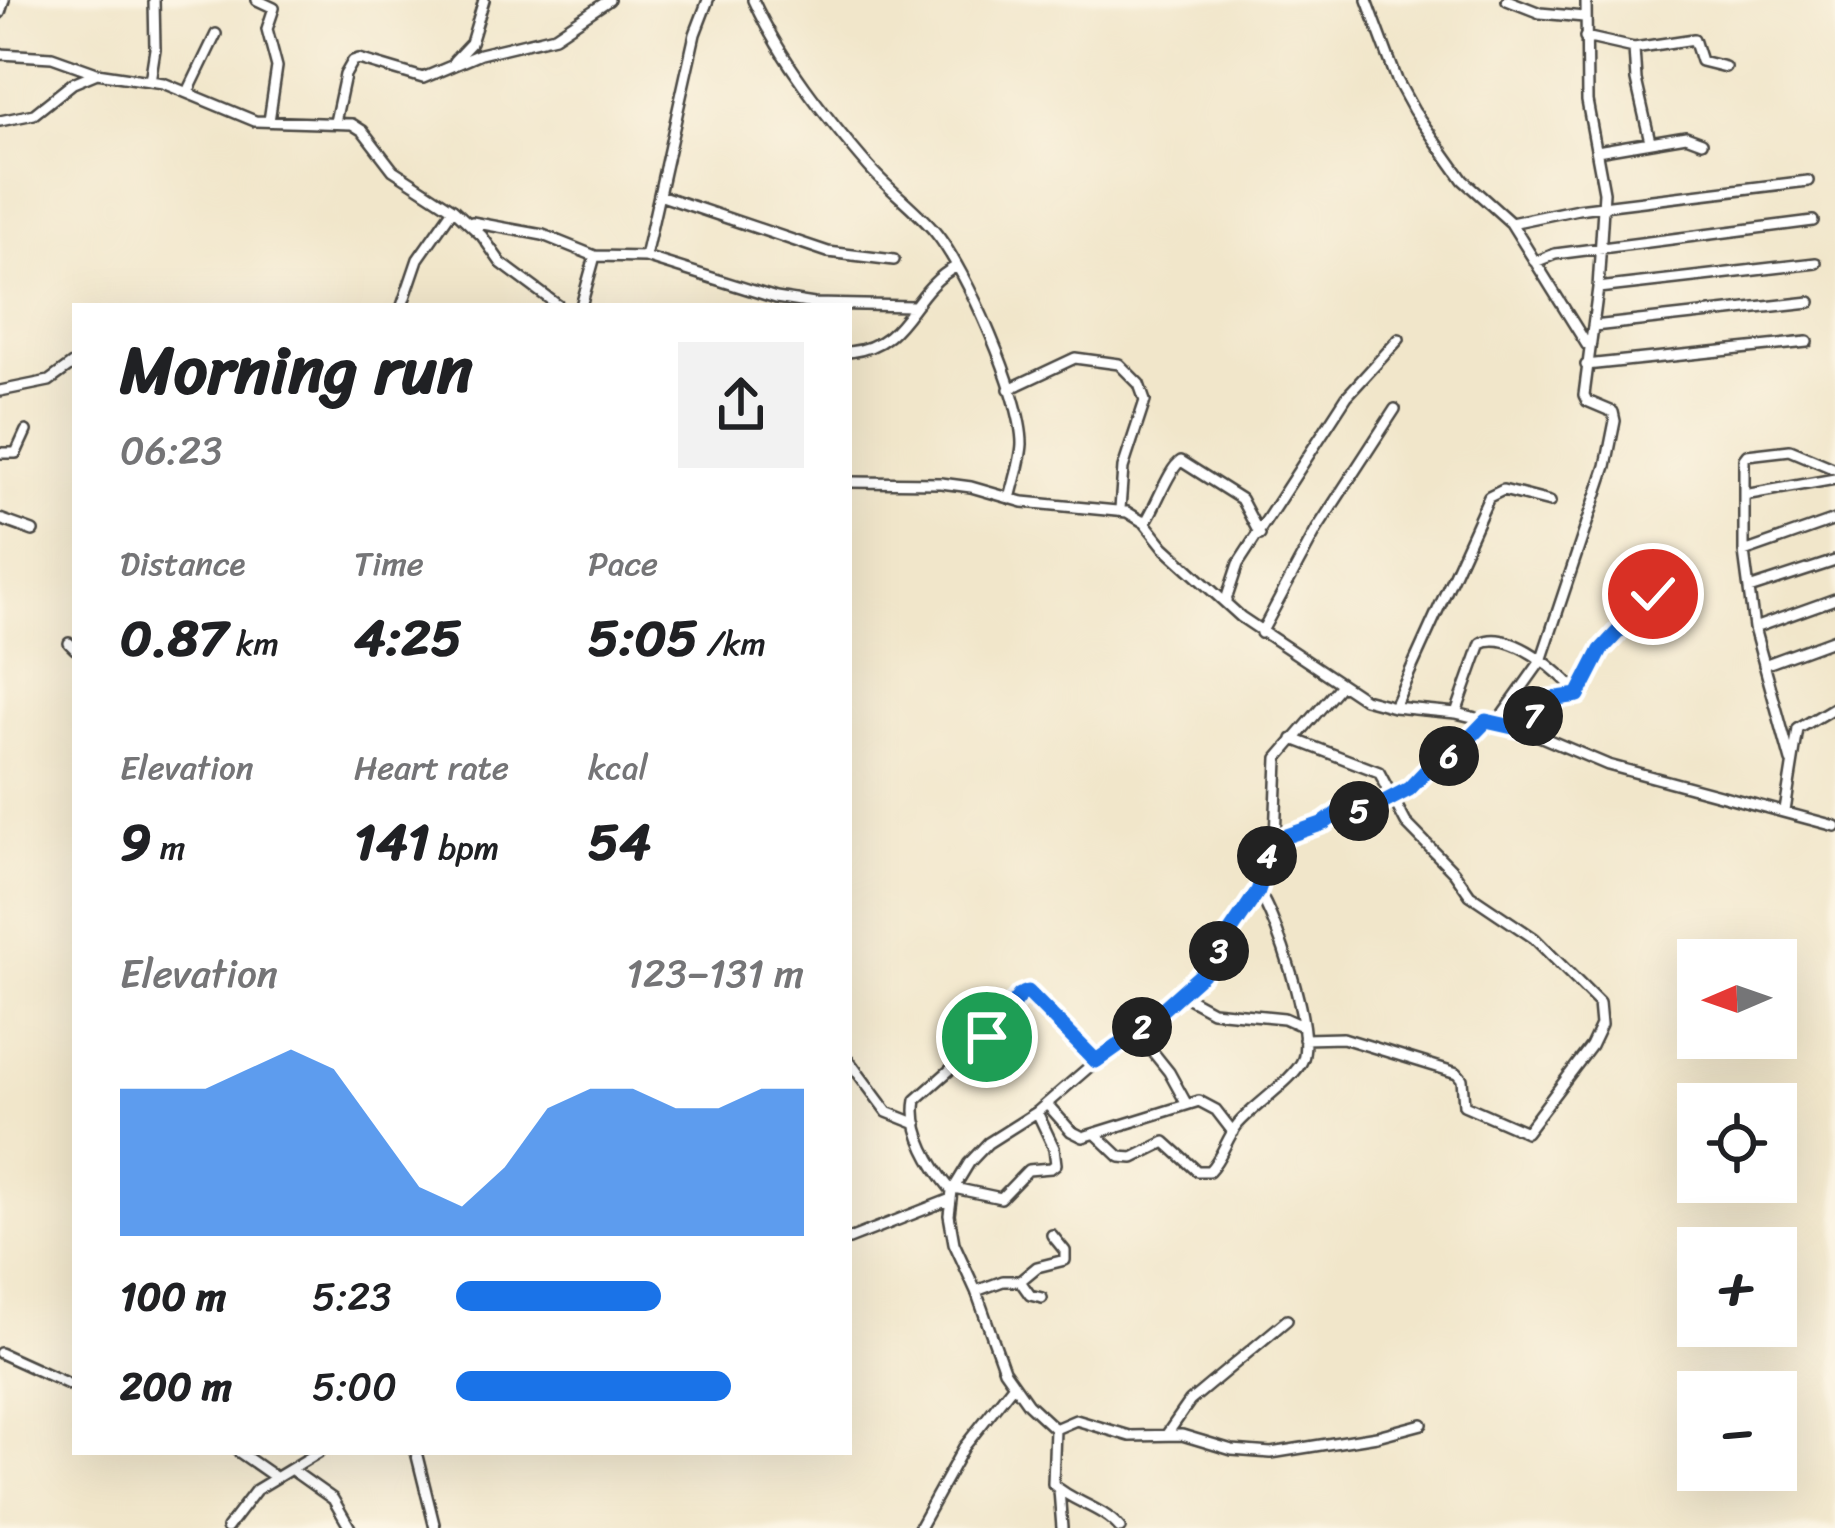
<!DOCTYPE html>
<html lang="en">
<head>
<meta charset="utf-8">
<style>
  :root { --surface:#fff; --page:#f2f2f2; --text:#202124; --muted:#757577; --accent:#1a73e8 }
  body { margin:0; font-family:Sriracha,sans-serif; background:var(--page); color:var(--text); height:100vh; display:flex; flex-direction:column; font-size:45px; white-space:nowrap }
  * { box-sizing:border-box; margin:0 }
  p { font-size:39px; color:var(--muted) }
  .icon { flex:none; width:66px; height:66px; fill:none; stroke:currentColor; stroke-width:2; stroke-linecap:round; stroke-linejoin:round }
  .map { position:relative; flex:1; overflow:hidden }
  .side { position:absolute; left:72px; top:303px; width:780px; height:1152px; display:flex; flex-direction:column; background:var(--surface); border-radius:0px; box-shadow:0 12px 48px #0002 }
  .side>* { flex:none }
  .needle { width:78px; rotate:268deg }
  .buttons { position:absolute; left:1677px; top:939px; display:grid; gap:24px }
  .buttons a { display:grid; place-items:center; width:120px; height:120px; border-radius:0px; background:var(--surface); box-shadow:0 12px 48px #0002; font-size:60px }
  .pin { position:absolute; display:grid; place-items:center; width:102px; height:102px; color:#fff; margin:-51px; border:6px solid #fff; border-radius:50%; box-shadow:0 3px 12px #0007 }
  .km { position:absolute; width:60px; height:60px; margin:-30px; border-radius:50%; background:#222; color:#fff; font-size:33px; line-height:60px; text-align:center }
  .round { display:grid; place-items:center; flex:none; width:126px; height:126px; border-radius:0px; background:var(--page) }
  .head { display:flex; align-items:center; justify-content:space-between; height:204px; padding:0 48px }
  h1 { font-size:66px; font-weight:700; line-height:90px }
  .stats { display:grid; grid-template-columns:repeat(3,1fr); gap:18px; height:204px; padding:12px 48px }
  .stats div { display:grid; align-content:center }
  .stats b { font-size:51px; font-weight:700 }
  .stats small { font-size:33px; font-weight:400 }
  .stats p { font-size:33px }
  .chart { height:336px; padding:24px 48px }
  .chart p { display:flex; justify-content:space-between }
  .chart svg { width:100%; height:216px; margin-top:12px; fill:var(--accent); opacity:.7 }
  ul { padding:0 48px; list-style:none; font-size:39px }
  li { display:grid; grid-template-columns:192px 144px 1fr; align-items:center; height:90px }
  li i { height:30px; border-radius:15px; background:var(--accent) }
  .map>svg:first-child { display:block }
  .lines { fill:none; stroke-linecap:round; stroke-linejoin:round }
  .minor-casing { stroke:#494743; stroke-width:14 }
  .minor { stroke:#fff; stroke-width:9 }
  .route-casing { stroke:#fff; stroke-width:24 }
  .route { stroke:#1a73e8; stroke-width:15 }
</style>
</head>
<body>
<div class="map">
<svg width="1835" height="1528" viewBox="0 0 1835 1528">
  <rect width="100%" height="100%" fill="#fcf5e5"/>
  <filter id="ink" filterUnits="userSpaceOnUse"><feTurbulence type="fractalNoise" baseFrequency=".00833" numOctaves="2"/><feDisplacementMap in="SourceGraphic" scale="24" xChannelSelector="R" yChannelSelector="G"/><feConvolveMatrix kernelMatrix="1 2 1 2 8 2 1 2 1" color-interpolation-filters="sRGB"/></filter>
  <filter id="wash" filterUnits="userSpaceOnUse"><feTurbulence type="fractalNoise" baseFrequency=".004" numOctaves="4" result="noise"/><feDisplacementMap in="SourceGraphic" scale="48" xChannelSelector="R" yChannelSelector="G"/><feGaussianBlur stdDeviation="2.7" result="paint"/><feColorMatrix in="noise" values="0 0 0 0 0 0 0 0 0 0 0 0 0 0 0 0 0 1.4 0 .05"/><feComposite in="paint" operator="in"/></filter>
  <g filter="url(#wash)">
    <rect width="100%" height="100%" fill="#f1e6ca"/>
  </g>
  <g filter="url(#ink)">
    <g class="lines">
      <defs>
        <path id="minor" d="M257 0 274 8 267 29 277 67 269 121
          M753 0C781 61 825 116 869 167 889 190 915 208 935 232 966 269 1022 396 1022 444 1021 462 1014 481 1010 499
          M1367 0 1397 80 1414 111 1463 180 1511 223 1587 345
          M1507 0 1540 13 1584 17
          M0 13 4 0
          M1585 37 1634 48 1694 39 1701 61 1725 67
          M1634 48 1636 80 1650 141
          M0 54 52 57 94 72
          M454 61 471 43 484 0
          M150 81 155 49 154 0
          M188 92 216 34
          M0 121 34 114 73 83 97 73 163 83 255 121 352 124 363 131 393 170 453 209 482 236 501 263 559 306
          M335 122 345 75 353 61 359 59 423 78 480 54 555 36 609 0
          M1597 151 1686 136 1702 142
          M659 195 828 252 894 260
          M472 222 543 235 595 256 645 257 776 298 814 304 913 306
          M1511 223 1578 209 1808 181
          M645 257 695 34 708 0
          M1535 262 1555 254 1813 221
          M1598 288 1816 263
          M402 306 418 259 453 209
          M581 306 595 256
          M1594 326 1810 302
          M849 352C910 345 908 292 957 266
          M1586 365 1807 342
          M1009 389 1075 358 1119 364 1139 384 1145 401 1123 468 1120 509
          M0 391 49 381 75 362
          M0 453H16L26 431
          M849 482 941 483 971 487 1023 502 1127 512 1145 523 1164 547 1241 617 1364 699 1394 707 1456 713 1525 730 1608 765 1835 826
          M1744 495 1835 479
          M0 519 33 531
          M1145 523C1156 507 1169 468 1181 461L1241 499 1260 535
          M1744 552 1835 520
          M1749 589 1835 561
          M1226 600 1238 564 1347 396 1399 339
          M1754 628 1835 599
          M1261 633 1317 529 1395 409
          M69 643 75 649
          M1764 665 1835 639
          M1394 707 1489 497 1503 490 1550 502
          M1456 713 1481 643C1507 628 1563 672 1578 695
          M1496 724 1541 661 1606 466 1615 421 1613 412 1587 401 1584 395 1598 288 1604 192 1587 101 1586 0
          M1525 730 1544 700 1578 695 1601 650 1630 616 1677 577
          M1293 739 1379 772 1406 823 1454 872 1470 895 1534 938 1599 1003 1601 1025 1591 1046 1526 1132 1464 1105 1462 1079 1457 1073 1343 1038 1304 1039
          M1791 761 1754 628 1744 552V459L1747 455 1790 450 1835 469
          M1785 811 1798 729 1835 707
          M1275 840 1324 823 1339 812 1369 810 1409 789 1426 771 1456 752 1486 721
          M1179 993 1212 1011 1284 1018 1302 1026
          M1137 1032 1169 1072 1186 1103
          M849 1061 887 1112 917 1124
          M1047 1104 1071 1131 1083 1137 1199 1101 1216 1110 1233 1132
          M1097 1135 1120 1157 1133 1158 1165 1142 1197 1171H1209C1222 1158 1226 1139 1238 1124 1253 1106 1296 1078 1303 1059 1313 1027 1277 919 1258 891
          M954 1188 1001 1198 1028 1170 1051 1168 1056 1164 1054 1148 1037 1112
          M952 1191C933 1168 910 1132 916 1100L987 1037 1020 995 1031 994 1096 1061
          M849 1239 951 1199
          M1020 1281 1037 1267 1065 1260V1251L1052 1235
          M976 1291 1003 1281H1020L1030 1295 1042 1298
          M0 1353 75 1387
          M1055 1429 1076 1420 1130 1436 1182 1435 1232 1450 1271 1453 1377 1436 1422 1424
          M1167 1434 1190 1401 1287 1320
          M239 1452 275 1477
          M416 1452 435 1528
          M292 1470 333 1499 350 1528
          M1059 1490 1062 1528
          M227 1528 256 1490 319 1452
          M919 1528 964 1447 1013 1385
          M1120 1528C1101 1506 1073 1503 1053 1484L1055 1429 1028 1404 1004 1370 976 1291 954 1243 949 1215 952 1191 969 1163 988 1143 1037 1112 1096 1061 1137 1032 1202 974 1215 956 1258 891 1275 840 1278 758 1340 686"/>
      </defs>
      <!-- minor casing -->
      <use href="#minor" class="minor-casing"/>
      <!-- minor -->
      <use href="#minor" class="minor"/>
    </g>
  </g>
  <g class="lines" filter="url(#ink)">
    <defs>
      <path id="route" d="M987 1037 1020 995 1028 992 1096 1061 1137 1032 1202 974 1258 891 1275 840 1324 823 1339 812 1369 810 1409 789 1426 771 1456 752 1486 721 1526 730 1544 700 1578 695 1601 650 1653 594"/>
    </defs>
    <!-- route casing -->
    <use href="#route" class="route-casing"/>
    <!-- route -->
    <use href="#route" class="route"/>
  </g>
</svg>
<div class="buttons">
<a><svg class="needle" viewBox="-14 -14 28 28"><path d="M0-13l5 13h-10z" fill="#e53935"/><path d="M0 13l5-13h-10z" fill="#757577"/></svg></a>
<a><svg class="icon" aria-label="locate" viewBox="0 0 24 24"><circle cx="12" cy="12" r="6"/><path d="M12 2v4M12 18v4M2 12h4M18 12h4"/></svg></a>
<a>+</a>
<a>−</a>
</div>
<div class="pin" style="left:987px;top:1037px;background:#1e9e55"><svg class="icon" aria-label="arrive" viewBox="0 0 24 24"><path d="M6 21V4h12l-3 4 3 4H6"/></svg></div>
<div class="pin" style="left:1653px;top:594px;background:#d93025"><svg class="icon" aria-label="check" viewBox="0 0 24 24"><path d="M5 12l5 5 9-10"/></svg></div>
<b class="km" style="left:1142px;top:1027px">2</b>
<b class="km" style="left:1219px;top:951px">3</b>
<b class="km" style="left:1267px;top:856px">4</b>
<b class="km" style="left:1359px;top:811px">5</b>
<b class="km" style="left:1449px;top:756px">6</b>
<b class="km" style="left:1533px;top:716px">7</b>
<section class="side">
<div class="head"><div><h1>Morning run</h1><p>06:23</p></div><a class="round"><svg class="icon" aria-label="share" viewBox="0 0 24 24"><path d="M12 15V3M7 8l5-5 5 5M5 13v7h14v-7"/></svg></a></div>
<div class="stats">
<div><p>Distance</p><b>0.87<small> km</small></b></div>
<div><p>Time</p><b>4:25</b></div>
<div><p>Pace</p><b>5:05<small> /km</small></b></div>
</div>
<div class="stats">
<div><p>Elevation</p><b>9<small> m</small></b></div>
<div><p>Heart rate</p><b>141<small> bpm</small></b></div>
<div><p>kcal</p><b>54</b></div>
</div>
<div class="chart"><p><span>Elevation</span>123–131 m</p>
<svg viewBox="0 0 160 44" preserveAspectRatio="none"><path d="M0 44V14L10 14L20 14L30 10L40 6L50 10L60 22L70 34L80 38L90 30L100 18L110 14L120 14L130 18L140 18L150 14L160 14V44z"/></svg>
</div>
<ul>
<li><b>100 m</b>5:23<i style="width:59%"></i></li>
<li><b>200 m</b>5:00<i style="width:79%"></i></li>
</ul>
</section>
</div>
</body>
</html>
